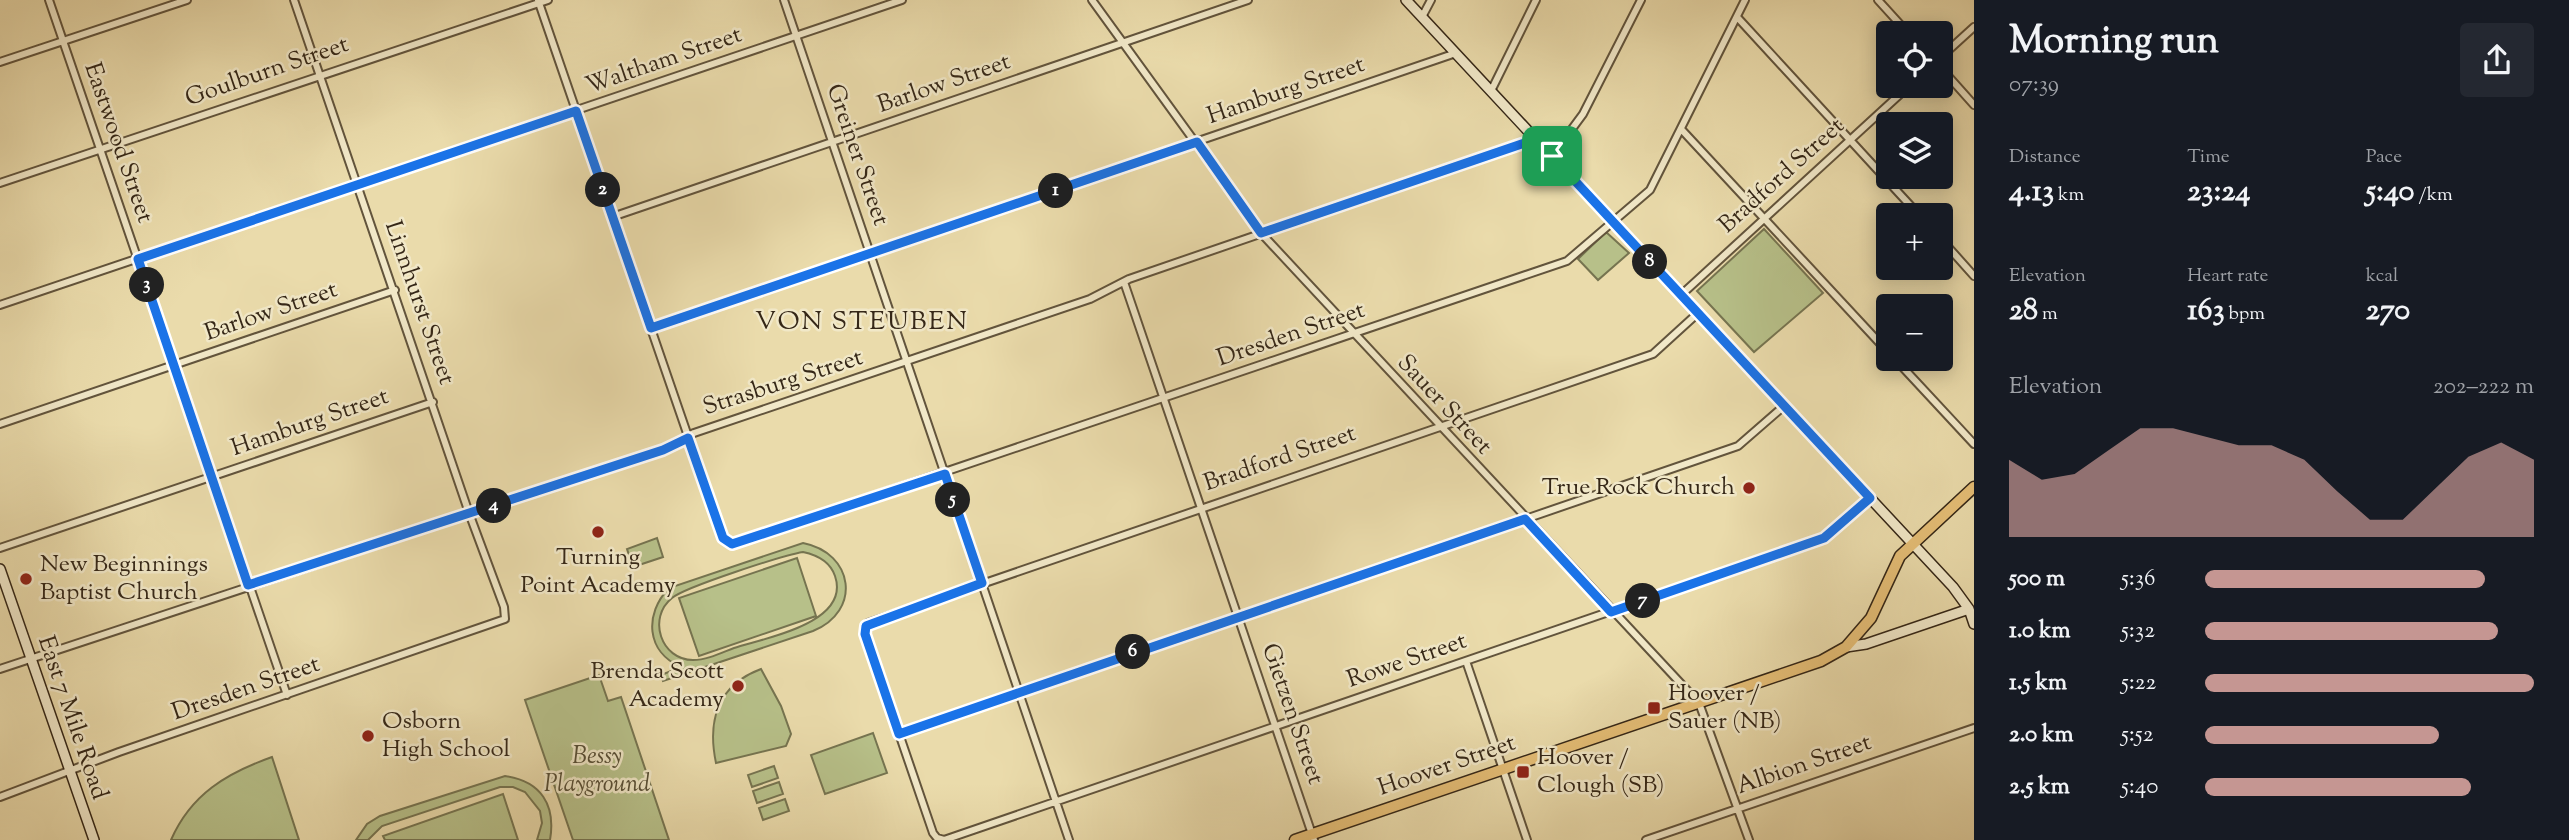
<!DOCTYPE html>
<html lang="en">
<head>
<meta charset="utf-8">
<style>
  :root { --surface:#171b24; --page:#242831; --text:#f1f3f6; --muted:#9ea1a6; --accent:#c59692 }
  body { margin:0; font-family:"Sorts Mill Goudy",serif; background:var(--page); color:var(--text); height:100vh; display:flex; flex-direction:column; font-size:26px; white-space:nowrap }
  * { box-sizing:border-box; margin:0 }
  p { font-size:23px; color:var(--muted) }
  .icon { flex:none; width:38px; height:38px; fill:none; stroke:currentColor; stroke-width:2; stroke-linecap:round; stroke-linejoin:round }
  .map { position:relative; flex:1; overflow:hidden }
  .sheet { display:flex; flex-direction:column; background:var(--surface); width:595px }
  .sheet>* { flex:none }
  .tools { position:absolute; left:1876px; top:21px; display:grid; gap:14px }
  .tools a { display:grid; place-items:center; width:77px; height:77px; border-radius:7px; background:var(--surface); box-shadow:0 4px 18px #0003; font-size:35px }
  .pin { position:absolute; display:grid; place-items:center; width:60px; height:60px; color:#fff; margin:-30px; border-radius:14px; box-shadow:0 4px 10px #0006 }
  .km { position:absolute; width:35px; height:35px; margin:-18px; border-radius:50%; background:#222; color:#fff; font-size:19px; line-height:35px; text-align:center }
  .round { display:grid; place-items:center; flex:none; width:74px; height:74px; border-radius:7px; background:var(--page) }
  .summary { display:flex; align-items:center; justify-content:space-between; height:119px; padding:0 35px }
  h1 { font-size:38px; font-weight:700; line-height:52px }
  .metrics { display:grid; grid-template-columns:repeat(3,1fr); gap:10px; height:119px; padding:7px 35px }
  .metrics div { display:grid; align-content:center }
  .metrics b { font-size:30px; font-weight:700 }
  .metrics small { font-size:19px; font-weight:400 }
  .metrics p { font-size:19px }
  .chart { height:196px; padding:14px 35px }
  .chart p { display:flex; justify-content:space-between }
  .chart svg { width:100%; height:126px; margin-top:7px; fill:var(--accent); opacity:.7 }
  ul { padding:0 35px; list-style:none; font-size:23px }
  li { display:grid; grid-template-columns:112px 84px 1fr; align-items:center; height:52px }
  li i { height:18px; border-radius:9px; background:var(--accent) }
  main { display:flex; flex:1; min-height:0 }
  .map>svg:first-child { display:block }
  .green { fill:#b7c089; stroke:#767450; stroke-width:2; fill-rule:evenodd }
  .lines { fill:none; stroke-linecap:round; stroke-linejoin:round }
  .street-casing { stroke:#62543c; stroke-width:10 }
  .secondary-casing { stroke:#352717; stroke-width:12 }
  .primary-casing { stroke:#352717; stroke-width:13 }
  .street { stroke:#f1e8c8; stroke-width:6 }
  .secondary { stroke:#f1e8c8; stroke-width:9 }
  .primary { stroke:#e5be76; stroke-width:10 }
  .route-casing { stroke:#fff; stroke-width:14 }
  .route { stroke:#1a73e8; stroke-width:9 }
  .poi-dot { fill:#8f2418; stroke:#f1e8c8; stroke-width:2.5 }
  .labels { text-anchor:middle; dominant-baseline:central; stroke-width:5; stroke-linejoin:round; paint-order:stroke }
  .street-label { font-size:24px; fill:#352717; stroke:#f1e8c8 }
  .poi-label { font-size:24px; fill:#352717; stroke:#f1e8c8; text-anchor:start }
  .park-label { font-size:24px; font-style:italic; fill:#564d34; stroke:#f1e8c8 }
  .neighbourhood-label { font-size:26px; letter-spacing:2px; fill:#352717; stroke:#f1e8c8 }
</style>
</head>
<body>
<main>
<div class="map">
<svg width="1974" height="840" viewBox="0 0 1974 840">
  <rect width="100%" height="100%" fill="#eadbab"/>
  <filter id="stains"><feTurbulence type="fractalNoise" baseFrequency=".00286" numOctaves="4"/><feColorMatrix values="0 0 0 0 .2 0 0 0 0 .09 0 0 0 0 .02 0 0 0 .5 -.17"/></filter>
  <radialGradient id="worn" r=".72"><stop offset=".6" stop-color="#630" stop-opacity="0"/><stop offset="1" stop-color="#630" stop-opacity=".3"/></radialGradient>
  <!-- green -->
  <path class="green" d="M1764 229 1823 293 1754 352 1697 291Z
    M1606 232 1629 253 1598 280 1578 259Z
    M657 538 663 557 633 567 627 549Z
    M803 543C854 553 862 611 813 631L663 681 661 675 681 667C646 652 644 614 669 588ZM803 552C817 555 830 561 835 576 851 623 765 638 734 648 721 653 707 660 693 660 661 660 647 618 672 598 685 587 784 555 803 552Z
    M797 558 816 616 699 656 679 598Z
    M761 669 781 706 791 734 786 746 716 763C707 720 718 685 761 669Z
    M599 675 608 701 621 697 669 840H573L525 700Z
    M873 733 887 773 825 794 811 755Z
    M272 757 299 840H171C191 794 227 773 272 757Z
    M774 766 778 778 752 787 748 775Z
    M505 776C541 781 556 805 550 840H537L542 823 540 811 525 792 513 787H500L382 826 368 840H356L367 824 380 816Z
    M779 782 783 794 757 803 753 791Z
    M503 794 518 840H385L383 836Z
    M785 799 789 811 763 820 759 808Z"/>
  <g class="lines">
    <defs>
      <path id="street" d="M49 0 287 695
        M538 0 723 538 732 544 1567 261 1650 190 1745 0
        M784 0 1069 840
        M1092 0 1261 233 1699 703 1749 840
        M1878 0 1908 33
        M1422 17 1431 0
        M1737 17 1919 215
        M1941 57 1974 27
        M0 62 187 0
        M1941 68 1974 105
        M1491 91 1536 0
        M1681 129 1888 352
        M1552 156 1583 114 1641 0
        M0 183 548 0
        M612 217 1248 0
        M1941 239 1974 276
        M1124 282 1314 840
        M1681 295 1909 86
        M0 305 902 0
        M651 328 1456 53
        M1895 359 1974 444
        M0 424 395 290
        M0 548 433 402
        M1466 661 1527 840
        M0 669 663 450 694 433 1090 299 1129 279 1536 139
        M899 734 1738 446 1784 406
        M0 797 119 752 505 619 504 607 469 513 294 0
        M944 840 937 838 933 833 865 634 868 623 1653 354 1698 313
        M944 840 1824 538 1870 498
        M1646 840 1974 728"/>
      <path id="secondary" d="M1406 0 1953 587 1969 609 1974 624
        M0 569 94 840
        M1846 647 1866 644 1969 609"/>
      <path id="primary" d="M1295 840 1821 661 1846 647 1871 618 1900 556 1974 487"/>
    </defs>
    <!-- street casing -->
    <use href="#street" class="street-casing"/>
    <!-- secondary casing -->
    <use href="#secondary" class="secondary-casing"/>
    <!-- primary casing -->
    <use href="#primary" class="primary-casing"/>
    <!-- street -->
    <use href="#street" class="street"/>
    <!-- secondary -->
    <use href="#secondary" class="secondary"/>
    <!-- primary -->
    <use href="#primary" class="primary"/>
  </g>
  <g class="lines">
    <defs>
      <path id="route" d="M576 111 651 328 1197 142 1261 233 1536 139 1870 498 1824 538 1611 612 1525 519 899 734 865 634 866 626 982 583 945 474 732 544 723 538 688 438 663 450 248 585 138 259Z"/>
    </defs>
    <!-- route casing -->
    <use href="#route" class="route-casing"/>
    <!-- route -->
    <use href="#route" class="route"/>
  </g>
  <!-- markers -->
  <g class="poi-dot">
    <circle cx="1749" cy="488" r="7"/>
    <circle cx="598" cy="532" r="7"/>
    <circle cx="26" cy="579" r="7"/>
    <circle cx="738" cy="686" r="7"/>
    <rect x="1647" y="701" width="14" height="14" rx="3.5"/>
    <circle cx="368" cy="736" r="7"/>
    <rect x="1516" y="765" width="14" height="14" rx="3.5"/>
  </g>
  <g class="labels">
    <!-- street labels -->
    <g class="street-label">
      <text transform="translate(664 61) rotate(-19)">Waltham Street</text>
      <text transform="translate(267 72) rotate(-19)">Goulburn Street</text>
      <text transform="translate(944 84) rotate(-19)">Barlow Street</text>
      <text transform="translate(1286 91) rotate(-19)">Hamburg Street</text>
      <text transform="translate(118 143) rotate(71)">Eastwood Street</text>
      <text transform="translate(857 155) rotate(71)">Greiner Street</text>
      <text transform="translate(1782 176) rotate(-42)">Bradford Street</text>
      <text transform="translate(419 303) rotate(71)">Linnhurst Street</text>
      <text transform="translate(271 312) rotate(-19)">Barlow Street</text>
      <text transform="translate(1291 335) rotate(-19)">Dresden Street</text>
      <text transform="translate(783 383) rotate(-18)">Strasburg Street</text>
      <text transform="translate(1444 405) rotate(47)">Sauer Street</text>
      <text transform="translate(310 423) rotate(-19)">Hamburg Street</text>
      <text transform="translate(1280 459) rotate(-19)">Bradford Street</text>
      <text transform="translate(1407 661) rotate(-19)">Rowe Street</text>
      <text transform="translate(246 689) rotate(-19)">Dresden Street</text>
      <text transform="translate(1292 714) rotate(71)">Gietzen Street</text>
      <text transform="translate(72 718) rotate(71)">East 7 Mile Road</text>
      <text transform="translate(1804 765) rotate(-19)">Albion Street</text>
      <text transform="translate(1447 766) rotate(-19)">Hoover Street</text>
    </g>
    <!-- poi labels -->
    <g class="poi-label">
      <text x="1735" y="488" text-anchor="end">True Rock Church</text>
      <text x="598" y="558" text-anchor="middle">Turning<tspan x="598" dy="28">Point Academy</tspan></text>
      <text x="40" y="565">New Beginnings<tspan x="40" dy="28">Baptist Church</tspan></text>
      <text x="724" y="672" text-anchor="end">Brenda Scott<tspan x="724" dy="28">Academy</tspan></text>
      <text x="1668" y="694">Hoover /<tspan x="1668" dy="28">Sauer (NB)</tspan></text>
      <text x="382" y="722">Osborn<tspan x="382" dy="28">High School</tspan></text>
      <text x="1537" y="758">Hoover /<tspan x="1537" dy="28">Clough (SB)</tspan></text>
    </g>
    <!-- park labels -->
    <g class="park-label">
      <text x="597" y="757">Bessy<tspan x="597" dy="28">Playground</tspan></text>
    </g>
    <!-- neighbourhood labels -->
    <g class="neighbourhood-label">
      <text x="862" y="322">VON STEUBEN</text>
    </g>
  </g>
  <rect width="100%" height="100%" filter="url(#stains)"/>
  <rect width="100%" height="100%" fill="url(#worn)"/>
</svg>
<div class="tools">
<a><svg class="icon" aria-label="locate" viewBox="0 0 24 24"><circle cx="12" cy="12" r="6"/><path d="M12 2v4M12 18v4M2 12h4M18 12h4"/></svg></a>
<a><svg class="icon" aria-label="layers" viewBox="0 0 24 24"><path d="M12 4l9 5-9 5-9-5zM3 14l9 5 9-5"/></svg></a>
<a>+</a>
<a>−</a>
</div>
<div class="pin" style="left:1552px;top:156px;background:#1e9e55"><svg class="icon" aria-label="arrive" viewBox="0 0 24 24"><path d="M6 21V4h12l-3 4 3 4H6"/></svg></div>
<b class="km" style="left:1056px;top:191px">1</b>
<b class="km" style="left:603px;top:190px">2</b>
<b class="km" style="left:147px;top:285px">3</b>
<b class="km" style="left:494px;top:506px">4</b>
<b class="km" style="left:953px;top:500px">5</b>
<b class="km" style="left:1133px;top:652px">6</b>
<b class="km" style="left:1643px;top:601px">7</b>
<b class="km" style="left:1650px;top:262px">8</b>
</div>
<section class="sheet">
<div class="summary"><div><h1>Morning run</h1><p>07:39</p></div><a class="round"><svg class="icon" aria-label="share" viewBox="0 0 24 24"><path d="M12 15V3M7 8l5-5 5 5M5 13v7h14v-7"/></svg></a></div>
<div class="metrics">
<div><p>Distance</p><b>4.13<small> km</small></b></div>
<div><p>Time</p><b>23:24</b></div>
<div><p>Pace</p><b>5:40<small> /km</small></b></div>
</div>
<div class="metrics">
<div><p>Elevation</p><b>28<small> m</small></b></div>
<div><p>Heart rate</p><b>163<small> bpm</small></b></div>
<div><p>kcal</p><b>270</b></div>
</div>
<div class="chart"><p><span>Elevation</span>202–222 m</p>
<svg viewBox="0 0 160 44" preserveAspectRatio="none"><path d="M0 44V17L10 24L20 22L30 14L40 6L50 6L60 9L70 12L80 12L90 17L100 28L110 38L120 38L130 27L140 16L150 11L160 17V44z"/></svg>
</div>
<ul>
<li><b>500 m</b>5:36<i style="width:85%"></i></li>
<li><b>1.0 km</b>5:32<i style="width:89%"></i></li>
<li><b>1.5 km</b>5:22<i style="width:100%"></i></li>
<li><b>2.0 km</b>5:52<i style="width:71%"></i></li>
<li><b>2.5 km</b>5:40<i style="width:81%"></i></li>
</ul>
</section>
</main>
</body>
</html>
